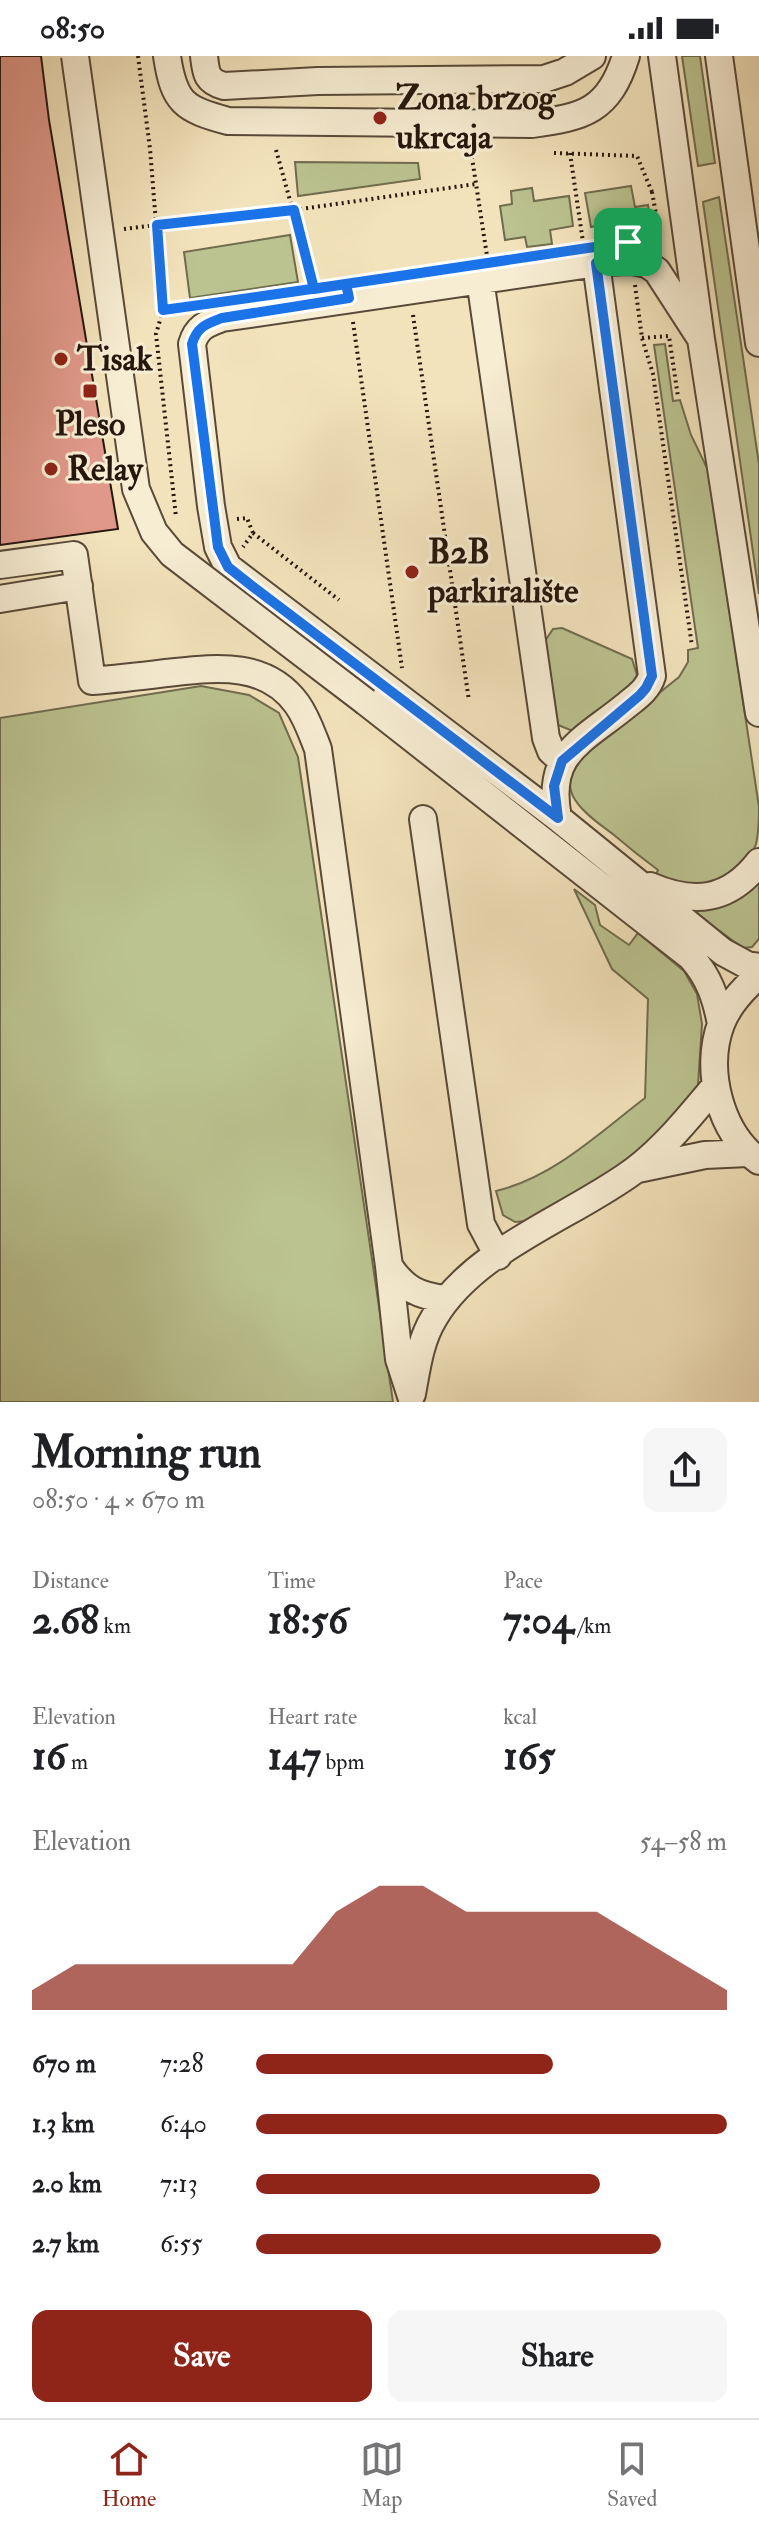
<!DOCTYPE html>
<html lang="en">
<head>
<meta charset="utf-8">
<style>
  :root { --surface:#fff; --page:#f6f6f6; --text:#202124; --muted:#757577; --line:#e0e0e0; --accent:#8f2418 }
  body { margin:0; font-family:"IM FELL Double Pica",serif; background:var(--page); color:var(--text); height:100vh; display:flex; flex-direction:column; font-size:30px; white-space:nowrap }
  * { box-sizing:border-box; margin:0 }
  p { font-size:26px; color:var(--muted) }
  .icon { flex:none; width:44px; height:44px; fill:none; stroke:currentColor; stroke-width:2; stroke-linecap:round; stroke-linejoin:round }
  .map { position:relative; height:1346px; overflow:hidden }
  .sheet { display:flex; flex-direction:column; background:var(--surface); flex:1 }
  .sheet>* { flex:none }
  .pin { position:absolute; display:grid; place-items:center; width:68px; height:68px; color:#fff; margin:-34px; border-radius:16px; box-shadow:0 4px 12px #0006 }
  .round { display:grid; place-items:center; flex:none; width:84px; height:84px; border-radius:16px; background:var(--page) }
  .headline { display:flex; align-items:center; justify-content:space-between; height:136px; padding:0 32px }
  h1 { font-size:44px; font-weight:700; line-height:60px }
  .figures { display:grid; grid-template-columns:repeat(3,1fr); gap:12px; height:136px; padding:8px 32px }
  .figures div { display:grid; align-content:center }
  .figures b { font-size:40px; font-weight:700 }
  .figures small { font-size:22px; font-weight:400 }
  .figures p { font-size:22px }
  .chart { height:224px; padding:16px 32px }
  .chart p { display:flex; justify-content:space-between }
  .chart svg { width:100%; height:144px; margin-top:8px; fill:var(--accent); opacity:.7 }
  .action { display:flex; gap:16px; margin-top:auto; padding:16px 32px }
  .action a { flex:1; height:92px; border-radius:16px; background:var(--accent); color:#fff; font-size:32px; font-weight:700; line-height:92px; text-align:center }
  .action a+a { background:var(--page); color:var(--text) }
  ul { padding:0 32px; list-style:none; font-size:26px }
  li { display:grid; grid-template-columns:128px 96px 1fr; align-items:center; height:60px }
  li i { height:20px; border-radius:10px; background:var(--accent) }
  .status { display:flex; justify-content:space-between; align-items:center; height:56px; padding:0 40px; background:var(--surface); direction:ltr }
  .status svg { height:22px; fill:currentColor }
  .tab-bar { display:flex; justify-content:space-around; align-items:center; height:112px; border-top:2px solid var(--line); background:var(--surface); font-size:22px; color:var(--muted) }
  .tab-bar a { display:grid; justify-items:center; gap:4px }
  .tab-bar .current { color:var(--accent) }
  .map>svg:first-child { display:block }
  .green { fill:#bbc390; stroke:#706c4e; stroke-width:2 }
  .building { fill:#df9889; stroke:#26160c; stroke-width:2 }
  .lines { fill:none; stroke-linecap:round; stroke-linejoin:round }
  .minor-casing { stroke:#594938; stroke-width:30 }
  .path { stroke:#26160c; stroke-width:4; stroke-dasharray:2 4; stroke-linecap:butt }
  .minor { stroke:#f7edd3; stroke-width:26 }
  .minor-bridge-casing { stroke:#594938; stroke-width:30; stroke-linecap:butt }
  .minor-bridge { stroke:#f7edd3; stroke-width:26 }
  .route-casing { stroke:#fff; stroke-width:16 }
  .route { stroke:#1a73e8; stroke-width:10 }
  .poi-dot { fill:#8f2418; stroke:#f7edd3; stroke-width:3 }
  .labels { text-anchor:middle; dominant-baseline:central; stroke-width:6; stroke-linejoin:round; paint-order:stroke }
  .poi-label { font-size:34px; font-weight:bold; fill:#26160c; stroke:#f7edd3; text-anchor:start }
</style>
</head>
<body>
<div class="status"><b>08:50</b><svg viewBox="0 0 49 12"><path d="M0 12V9h3v3zM5 12V6h3v6zM10 12V3h3v9zM15 12V0h3v12zM26 1h20v11H26zM47 4h2v5h-2z"/></svg></div>
<div class="map">
<svg width="759" height="1346" viewBox="0 0 759 1346">
  <rect width="100%" height="100%" fill="#f3e3bc"/>
  <filter id="stains"><feTurbulence type="fractalNoise" baseFrequency=".0025" numOctaves="4"/><feColorMatrix values="0 0 0 0 .2 0 0 0 0 .09 0 0 0 0 .02 0 0 0 .5 -.17"/></filter>
  <radialGradient id="worn" r=".72"><stop offset=".6" stop-color="#630" stop-opacity="0"/><stop offset="1" stop-color="#630" stop-opacity=".3"/></radialGradient>
  <!-- green -->
  <path class="green" d="M682 0H700L715 107 698 110Z
    M295 106 418 107 420 123 298 140Z
    M631 130 635 151 648 149 652 177 604 185 601 169 591 171 585 137Z
    M532 132 534 145 569 140 573 170 550 174 552 188 527 191 525 181 505 184 500 150 512 148 511 135Z
    M719 141 759 408V538L703 146Z
    M290 179 298 226 190 242 184 196Z
    M665 288 673 345 680 344 691 379 708 414 759 751C759 763 759 776 756 788 754 796 747 803 742 808 717 833 686 833 656 818L658 814C643 803 628 791 614 779 592 762 552 738 579 707L577 703 679 621 688 606V594L698 592 654 289Z
    M562 572 632 603 637 619 631 631 573 675 558 669 545 585 553 573Z
    M201 630 249 639 279 657 298 701 393 1346H0V662Z
    M756 829H759V883L752 891 743 892 696 858 699 853Z
    M574 833 595 849 600 869 629 889 638 877 684 915 697 938 702 968 698 1029 693 1046 633 1108 527 1165 515 1166 503 1159 496 1135C554 1121 599 1077 645 1042L648 943 612 913Z"/>
  <!-- building -->
  <path class="building" d="M0 0H41L49 64 118 473 0 489Z"/>
  <g class="lines">
    <defs>
      <path id="minor" d="M167 0C174 47 184 53 228 65L532 68C584 61 609 55 626 0
        M204 0C206 17 206 25 224 30L318 25 544 23 565 16 592 0
        M662 0 701 283 759 657
        M719 0 759 287
        M480 223 546 682 551 695 562 705
        M701 283 657 215 647 208 632 205 604 206 222 262C206 268 197 271 192 288L211 450 218 491 228 511 558 762 723 896 747 909 759 911
        M0 509 74 499 92 625C117 623 142 620 166 617 214 612 265 604 297 648 307 662 312 678 318 693L389 1210 399 1303 411 1340
        M0 543 79 530
        M366 646 691 901C709 921 716 942 721 968
        M558 762C545 696 582 686 628 648 638 640 648 633 652 620L596 207
        M423 763 481 1168 498 1200
        M650 830C694 849 729 845 759 806
        M759 919C744 932 728 950 721 968 704 1014 720 1077 759 1105
        M638 1113 705 1099 748 1097
        M389 1210C404 1233 419 1240 446 1243
        M412 1338C417 1311 420 1285 434 1262 474 1193 574 1160 635 1114 666 1090 691 1059 716 1029"/>
    </defs>
    <!-- minor casing -->
    <use href="#minor" class="minor-casing"/>
    <!-- path -->
    <path class="path" d="M138 0 150 93 163 254 189 250
      M276 94 313 227
      M471 95 487 200
      M554 97 637 100 652 136H655
      M570 97 583 186
      M157 169 294 154 476 128
      M124 173 157 169
      M649 182 660 180 652 136
      M635 229 642 282 653 318 692 590
      M163 254 156 278 176 461
      M413 259 469 645
      M353 266 402 612
      M642 282 669 280 678 341
      M237 463 247 462 253 477 243 491
      M253 477 339 544"/>
    <!-- minor -->
    <use href="#minor" class="minor"/>
    <defs>
      <path id="minor-bridge" d="M75 0 136 433 154 476 172 498 366 646"/>
    </defs>
    <!-- minor-bridge casing -->
    <use href="#minor-bridge" class="minor-bridge-casing"/>
    <!-- minor-bridge -->
    <use href="#minor-bridge" class="minor-bridge"/>
  </g>
  <g class="lines">
    <defs>
      <path id="route" d="M628 186C473 209 318 233 163 254L157 169 294 154 314 233 346 228 349 242 222 262C206 268 197 271 192 288L218 491 228 511 252 530 558 762 554 730 562 705 640 639 646 632 652 620 596 207 632 205 628 186"/>
    </defs>
    <!-- route casing -->
    <use href="#route" class="route-casing"/>
    <!-- route -->
    <use href="#route" class="route"/>
  </g>
  <!-- markers -->
  <g class="poi-dot">
    <circle cx="380" cy="62" r="8"/>
    <circle cx="61" cy="303" r="8"/>
    <rect x="82" y="327" width="16" height="16" rx="4"/>
    <circle cx="51" cy="413" r="8"/>
    <circle cx="412" cy="516" r="8"/>
  </g>
  <g class="labels">
    <!-- poi labels -->
    <g class="poi-label">
      <text x="396" y="42">Zona brzog<tspan x="396" dy="39">ukrcaja</tspan></text>
      <text x="77" y="303">Tisak</text>
      <text x="90" y="368" text-anchor="middle">Pleso</text>
      <text x="67" y="413">Relay</text>
      <text x="428" y="496">B2B<tspan x="428" dy="39">parkiralište</tspan></text>
    </g>
  </g>
  <rect width="100%" height="100%" filter="url(#stains)"/>
  <rect width="100%" height="100%" fill="url(#worn)"/>
</svg>
<div class="pin" style="left:628px;top:186px;background:#1e9e55"><svg class="icon" aria-label="arrive" viewBox="0 0 24 24"><path d="M6 21V4h12l-3 4 3 4H6"/></svg></div>
</div>
<section class="sheet">
<div class="headline"><div><h1>Morning run</h1><p>08:50 · 4 × 670 m</p></div><a class="round"><svg class="icon" aria-label="share" viewBox="0 0 24 24"><path d="M12 15V3M7 8l5-5 5 5M5 13v7h14v-7"/></svg></a></div>
<div class="figures">
<div><p>Distance</p><b>2.68<small> km</small></b></div>
<div><p>Time</p><b>18:56</b></div>
<div><p>Pace</p><b>7:04<small> /km</small></b></div>
</div>
<div class="figures">
<div><p>Elevation</p><b>16<small> m</small></b></div>
<div><p>Heart rate</p><b>147<small> bpm</small></b></div>
<div><p>kcal</p><b>165</b></div>
</div>
<div class="chart"><p><span>Elevation</span>54–58 m</p>
<svg viewBox="0 0 160 44" preserveAspectRatio="none"><path d="M0 44V38L10 30L20 30L30 30L40 30L50 30L60 30L70 14L80 6L90 6L100 14L110 14L120 14L130 14L140 22L150 30L160 38V44z"/></svg>
</div>
<ul>
<li><b>670 m</b>7:28<i style="width:63%"></i></li>
<li><b>1.3 km</b>6:40<i style="width:100%"></i></li>
<li><b>2.0 km</b>7:13<i style="width:73%"></i></li>
<li><b>2.7 km</b>6:55<i style="width:86%"></i></li>
</ul>
<div class="action"><a>Save</a><a>Share</a></div>
</section>
<nav class="tab-bar">
<a class="current"><svg class="icon" aria-label="home" viewBox="0 0 24 24"><path d="M3 11l9-7 9 7M6 9v11h12V9"/></svg>Home</a>
<a><svg class="icon" aria-label="map" viewBox="0 0 24 24"><path d="M3 6l6-2 6 2 6-2v14l-6 2-6-2-6 2zM9 4v14M15 6v14"/></svg>Map</a>
<a><svg class="icon" aria-label="saved" viewBox="0 0 24 24"><path d="M7 4h10v16l-5-4-5 4z"/></svg>Saved</a>
</nav>
</body>
</html>
